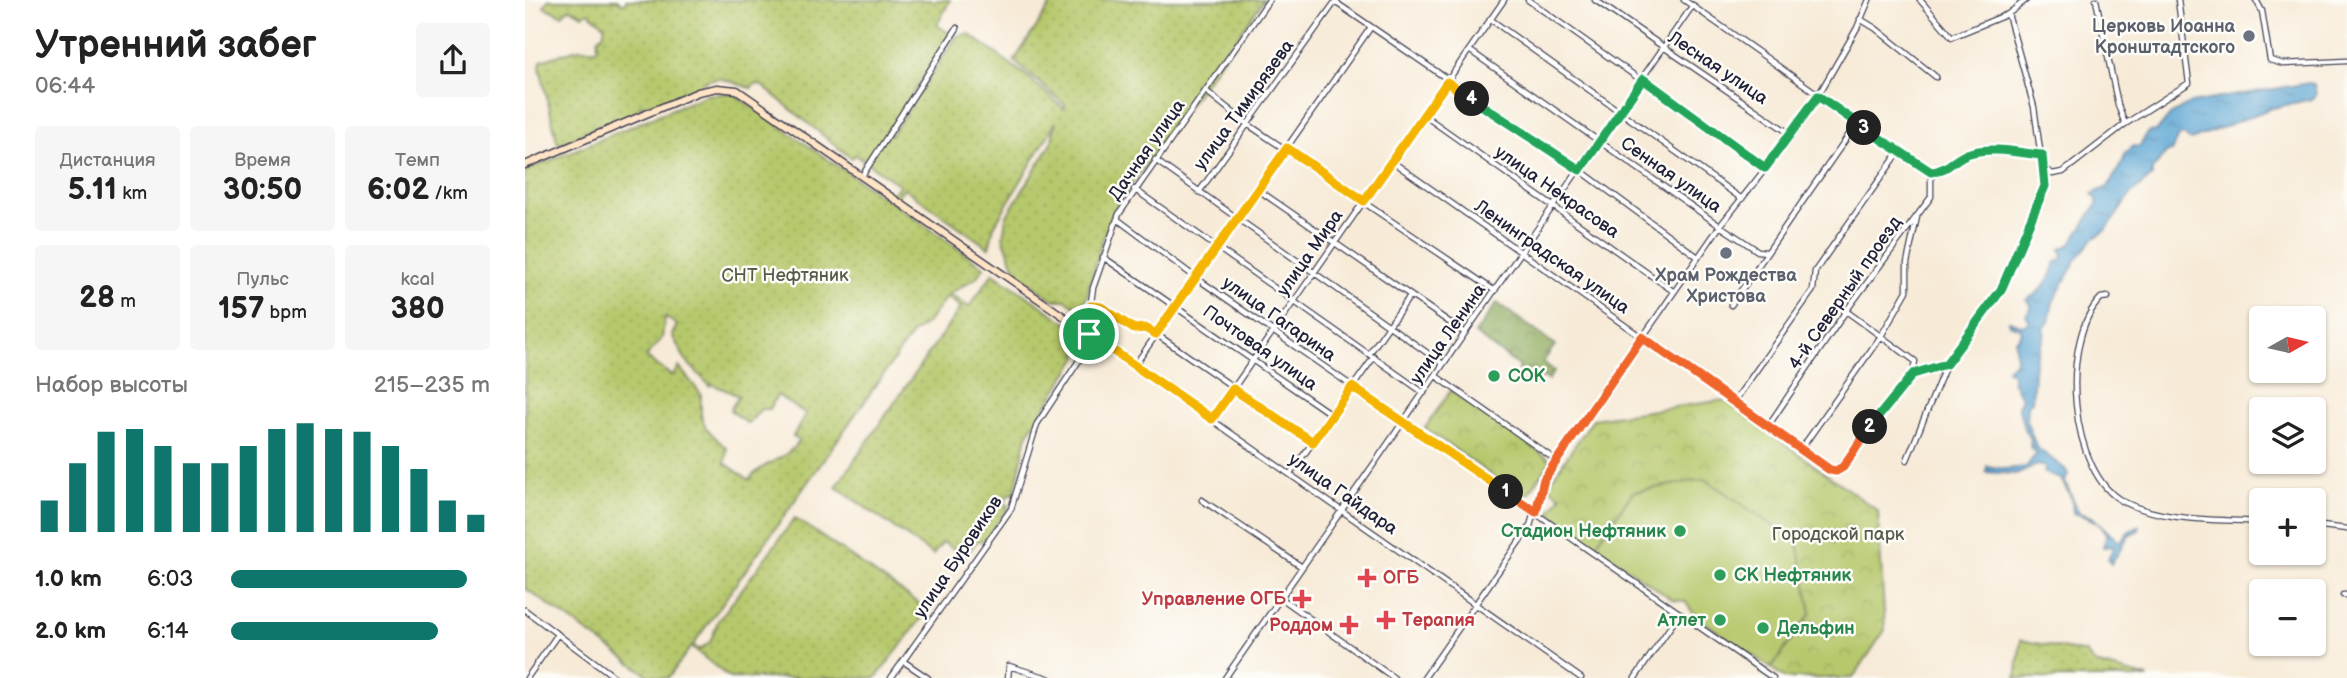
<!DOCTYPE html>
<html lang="ru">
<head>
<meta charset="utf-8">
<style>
  :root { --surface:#fff; --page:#f6f6f6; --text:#222; --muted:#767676; --accent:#0f766e }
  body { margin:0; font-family:"Balsamiq Sans",sans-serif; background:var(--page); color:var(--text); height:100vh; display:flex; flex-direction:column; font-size:26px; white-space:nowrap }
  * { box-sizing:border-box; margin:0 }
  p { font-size:23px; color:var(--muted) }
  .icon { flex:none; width:38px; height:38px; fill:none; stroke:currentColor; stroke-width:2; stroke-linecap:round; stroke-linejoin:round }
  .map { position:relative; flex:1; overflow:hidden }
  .sheet { display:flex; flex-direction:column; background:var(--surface); width:525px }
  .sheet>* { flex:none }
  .needle { width:46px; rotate:82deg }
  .fabs { position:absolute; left:1724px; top:306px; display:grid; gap:14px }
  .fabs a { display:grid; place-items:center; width:77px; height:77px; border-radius:7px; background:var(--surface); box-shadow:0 2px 5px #0004; font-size:35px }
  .pin { position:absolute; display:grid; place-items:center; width:60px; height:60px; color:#fff; margin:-30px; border:4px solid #fff; border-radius:50%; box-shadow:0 2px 7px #0007 }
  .km { position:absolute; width:35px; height:35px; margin:-18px; border-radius:50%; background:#222; color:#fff; font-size:19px; line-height:35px; text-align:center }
  .round { display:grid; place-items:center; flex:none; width:74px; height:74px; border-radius:7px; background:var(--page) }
  .summary { display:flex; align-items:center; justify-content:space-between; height:119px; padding:0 35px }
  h1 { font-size:38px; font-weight:600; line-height:52px }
  .figures { display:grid; grid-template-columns:repeat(3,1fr); gap:10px; height:119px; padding:7px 35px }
  .figures div { display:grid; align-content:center; border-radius:7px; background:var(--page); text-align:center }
  .figures b { font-size:30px; font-weight:600 }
  .figures small { font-size:19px; font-weight:400 }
  .figures p { font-size:19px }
  .chart { height:196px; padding:14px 35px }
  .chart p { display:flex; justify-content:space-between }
  .chart svg { width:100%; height:126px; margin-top:7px; stroke:var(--accent); stroke-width:6 }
  ul { padding:0 35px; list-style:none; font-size:23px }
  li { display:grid; grid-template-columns:112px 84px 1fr; align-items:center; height:52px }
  li i { height:18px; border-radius:9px; background:var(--accent) }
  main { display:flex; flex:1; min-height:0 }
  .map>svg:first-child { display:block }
  .grass { fill:url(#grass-dots); stroke:#6c7554; stroke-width:2; fill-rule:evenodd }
  .forest { fill:url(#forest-crowns); stroke:#59674e; stroke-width:2 }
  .park { fill:url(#park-crowns); stroke:#6c7554; stroke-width:2 }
  .pitch { fill:#b6c86c; stroke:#6c7554; stroke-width:2 }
  .water { fill:url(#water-ripples); stroke:#3e6487; stroke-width:2 }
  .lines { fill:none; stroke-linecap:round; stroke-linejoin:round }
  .street-casing { stroke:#424053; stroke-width:7 }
  .secondary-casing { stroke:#424053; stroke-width:9 }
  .street { stroke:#fff; stroke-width:4.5 }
  .secondary { stroke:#ffe4c6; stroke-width:6 }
  .split-1-casing { stroke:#fff; stroke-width:14 }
  .split-2-casing { stroke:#fff; stroke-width:14 }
  .split-3-casing { stroke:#fff; stroke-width:14 }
  .split-4-casing { stroke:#fff; stroke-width:14 }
  .split-5-casing { stroke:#fff; stroke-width:14 }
  .split-1 { stroke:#f5b400; stroke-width:9 }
  .split-2 { stroke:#f0652b; stroke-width:9 }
  .split-3 { stroke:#22a559; stroke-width:9 }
  .split-4 { stroke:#22a559; stroke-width:9 }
  .split-5 { stroke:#f5b400; stroke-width:9 }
  .worship-dot { fill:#6b7280; stroke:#fdfcf7; stroke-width:2.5 }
  .leisure-dot { fill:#2e9e5b; stroke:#fdfcf7; stroke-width:2.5 }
  .health-dot { fill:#e0444e; stroke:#fdfcf7; stroke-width:2.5 }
  .labels { text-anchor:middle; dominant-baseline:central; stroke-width:5; stroke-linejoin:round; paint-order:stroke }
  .worship-label { font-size:18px; font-weight:bold; fill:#5b616d; stroke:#fdfcf7; text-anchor:end }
  .street-label { font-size:18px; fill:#22223b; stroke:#fdfcf7 }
  .park-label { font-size:18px; fill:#565c4c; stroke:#fdfcf7 }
  .leisure-label { font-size:18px; font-weight:bold; fill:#27864d; stroke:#fdfcf7; text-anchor:start }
  .health-label { font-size:18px; font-weight:bold; fill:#be3a42; stroke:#fdfcf7; text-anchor:start }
</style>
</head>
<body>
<main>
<section class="sheet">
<div class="summary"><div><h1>Утренний забег</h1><p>06:44</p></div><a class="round"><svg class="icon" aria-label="share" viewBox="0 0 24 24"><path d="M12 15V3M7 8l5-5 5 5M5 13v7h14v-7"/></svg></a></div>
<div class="figures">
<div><p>Дистанция</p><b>5.11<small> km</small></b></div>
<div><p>Время</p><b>30:50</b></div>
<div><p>Темп</p><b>6:02<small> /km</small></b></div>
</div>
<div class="figures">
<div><b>28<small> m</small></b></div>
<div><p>Пульс</p><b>157<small> bpm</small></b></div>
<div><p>kcal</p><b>380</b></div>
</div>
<div class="chart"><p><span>Набор высоты</span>215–235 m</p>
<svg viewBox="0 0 160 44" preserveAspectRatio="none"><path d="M5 44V33M15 44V20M25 44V9M35 44V8M45 44V14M55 44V20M65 44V20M75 44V14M85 44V8M95 44V6M105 44V8M115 44V9M125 44V14M135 44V22M145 44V33M155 44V38"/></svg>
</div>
<ul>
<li><b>1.0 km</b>6:03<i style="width:91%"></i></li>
<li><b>2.0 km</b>6:14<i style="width:80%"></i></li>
</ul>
</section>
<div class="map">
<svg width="1822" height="678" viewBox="0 0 1822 678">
  <defs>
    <pattern id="grass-dots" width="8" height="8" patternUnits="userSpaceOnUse" patternTransform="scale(1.75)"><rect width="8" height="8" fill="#b6c86c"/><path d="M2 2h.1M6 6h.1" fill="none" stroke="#9cac5e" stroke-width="1.8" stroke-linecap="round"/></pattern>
    <pattern id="forest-crowns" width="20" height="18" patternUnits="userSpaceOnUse" patternTransform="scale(1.75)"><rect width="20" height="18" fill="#90ac60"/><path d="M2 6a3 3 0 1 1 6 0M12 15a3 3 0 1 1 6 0" fill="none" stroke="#758c50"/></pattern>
    <pattern id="park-crowns" width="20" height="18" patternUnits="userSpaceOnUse" patternTransform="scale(1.75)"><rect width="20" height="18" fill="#b6c86c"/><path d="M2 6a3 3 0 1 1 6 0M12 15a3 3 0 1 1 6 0" fill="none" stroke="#9cac5e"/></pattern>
    <pattern id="water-ripples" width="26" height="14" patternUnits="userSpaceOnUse" patternTransform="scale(1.75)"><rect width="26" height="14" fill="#5ba5d3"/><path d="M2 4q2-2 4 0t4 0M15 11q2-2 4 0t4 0" fill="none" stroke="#4b86ac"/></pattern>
  </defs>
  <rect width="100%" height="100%" fill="#fdfcf7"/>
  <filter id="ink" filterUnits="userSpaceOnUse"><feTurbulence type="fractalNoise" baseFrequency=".0143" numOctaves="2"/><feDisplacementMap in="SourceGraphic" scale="14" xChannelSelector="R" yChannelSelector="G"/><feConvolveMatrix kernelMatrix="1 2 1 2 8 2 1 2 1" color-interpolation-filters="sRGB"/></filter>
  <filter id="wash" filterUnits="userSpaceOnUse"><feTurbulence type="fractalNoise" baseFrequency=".00686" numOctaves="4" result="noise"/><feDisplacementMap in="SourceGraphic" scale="28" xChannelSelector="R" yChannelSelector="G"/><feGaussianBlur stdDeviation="1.57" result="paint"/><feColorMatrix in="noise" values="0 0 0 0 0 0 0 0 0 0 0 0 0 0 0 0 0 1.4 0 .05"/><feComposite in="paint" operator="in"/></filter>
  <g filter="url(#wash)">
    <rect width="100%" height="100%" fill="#f7ebd8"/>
    <!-- grass -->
    <path class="grass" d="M23 0H92L98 4 101 0H425L412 25 427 35 362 132 366 135 432 36 444 34 502 76 539 109 540 105 489 61 529 0H739L590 208 577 241 558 310 540 300H529L492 274 478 237 481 217 526 144 531 122 469 226 464 248 379 188 367 202 459 267 451 278 424 294 444 307 468 273 552 330 558 341 551 360 502 435 489 495 485 493 479 502 484 507 460 540 452 541 440 557 418 542 408 555 311 487 436 307 421 297 403 322 387 334 168 645 174 650 185 642 193 621 270 518 403 610 351 678H205L166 647 143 678H127L0 588V171L181 95 207 93 362 200 375 185 330 155 326 158 236 85 230 84 226 88 194 78 183 80 171 89 139 102 114 106 115 113 81 126 75 125 33 145 15 68 16 61 52 49H72L73 39 79 33V25L63 12 58 15 45 8 37 15 19 7ZM140 317 152 325 147 335 161 361 185 386 187 384 214 396 205 410 223 424 236 409H245L252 395 281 414 268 436 274 441C261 461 236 462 224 480L200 463 202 449 181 428 176 415V394L154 367 147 376 121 357 137 338Z
      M1496 640 1561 653 1570 664 1624 678H1491Z"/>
    <!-- forest -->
    <path class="forest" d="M972 303 1030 345 1018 362 1029 371 1023 380 1017 376 1011 384 993 370 995 367 950 334Z"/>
    <!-- park -->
    <path class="park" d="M926 390 1026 460 1000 499 900 428Z
      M1199 400 1353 511 1360 630 1328 678H1260L1246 668 1286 613 1108 492 1070 546 1024 513 1036 496 1022 486 1068 419Z"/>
    <!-- pitch -->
    <path class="pitch" d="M1180 479 1273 543 1286 613 1246 668 1169 615 1160 601 1148 600 1070 546 1108 492Z"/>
    <!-- water -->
    <path class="water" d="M1784 83 1789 84 1791 95 1786 99 1744 109 1666 140 1658 135 1653 137 1646 151 1641 153 1627 170V176L1606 194 1582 229 1567 240 1551 260 1528 302 1524 322 1518 329 1520 334 1510 360 1507 401 1502 406 1501 420 1512 448 1540 469 1543 474 1540 482 1554 513 1567 517 1594 542 1604 531 1615 526 1614 530 1604 535 1586 564 1583 559 1589 546 1578 547 1582 534C1575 521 1562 516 1548 513L1547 499 1536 479 1519 473 1521 467 1512 465 1493 474 1461 472 1462 466 1480 469 1501 467 1511 454 1505 447 1506 438C1497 432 1497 416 1493 406L1497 399 1487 381 1488 375 1482 369 1491 361 1490 341 1497 333 1495 328 1484 324V321L1498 326 1505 321 1501 315 1507 306 1501 300C1514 293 1528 279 1530 263L1538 258 1536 249 1546 244 1572 204V199L1567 194 1583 187 1599 159V154L1609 146 1614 147 1623 132 1632 131 1645 115 1666 103Z"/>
  </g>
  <g filter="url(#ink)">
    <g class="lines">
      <defs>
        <path id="street" d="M1003 0 1240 168
          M1070 0 1267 135
          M1159 0 1401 170 1414 172 1436 156 1451 151 1517 155
          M1395 0 1427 37 1483 14
          M1571 0 1593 105 1600 124
          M1731 0 1737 11 1745 60 1758 64 1822 61
          M810 2 1055 170 1173 257
          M965 19 1217 199
          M1335 19 1350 28 1411 77
          M944 50 1195 226 1233 251 1241 252
          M681 91 721 123 970 291
          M900 116 1148 291
          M630 160 918 364
          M865 160 1305 470 1311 471 1388 374 1390 361 1321 311
          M1520 168 1527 174 1538 172 1600 124 1664 83 1653 0
          M337 176 432 28
          M609 189 899 393
          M732 189 940 333
          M674 192 810 2
          M592 219 670 277 1248 678
          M578 257 807 415
          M1583 297 1576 298C1534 340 1544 474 1599 502 1640 522 1692 519 1736 522
          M1206 305 1332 123
          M566 306 576 307 609 329 620 328 631 334 788 442
          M564 334 1056 678
          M844 354 885 296
          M610 365 846 27
          M1388 374 1421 364 1476 290 1520 186 1509 107 1483 14 1501 0
          M911 376 1032 461
          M1209 402 1288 290 1290 271 1374 152
          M687 419 979 0
          M1243 426 1321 311 1406 197V172
          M1276 449 1356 336 1382 291V263L1392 217
          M1382 460 1421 365
          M765 474 849 357
          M677 500 777 567
          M1788 525 1822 529
          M1818 595H1822
          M756 598 869 678
          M0 610 91 678
          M378 661 403 678
          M2 678 33 634
          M366 678 486 509 512 424 559 353 568 288 594 214 744 0
          M483 678 484 666 523 678
          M700 678 1168 5
          M899 678 1005 526 1019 479 1195 226 1267 135 1293 96 1332 28 1344 0
          M1110 678 1155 613"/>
        <path id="secondary" d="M0 165 173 92 192 88 212 90 564 334"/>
      </defs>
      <!-- street casing -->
      <use href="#street" class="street-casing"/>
      <!-- secondary casing -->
      <use href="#secondary" class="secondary-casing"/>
      <!-- street -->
      <use href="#street" class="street"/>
      <!-- secondary -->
      <use href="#secondary" class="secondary"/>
    </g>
  </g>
  <g class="lines" filter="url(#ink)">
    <defs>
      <path id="split-1" d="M564 334 687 419 708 389 788 442 827 387 981 492"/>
      <path id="split-2" d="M981 492 1011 512 1019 479 1117 337 1305 470 1311 471 1318 467 1345 427"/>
      <path id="split-3" d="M1339 128 1406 172C1423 171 1430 157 1445 153 1467 146 1494 153 1517 155L1520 186 1476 290 1421 364 1388 374 1345 427"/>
      <path id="split-4" d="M947 99 1055 170 1118 79 1240 168 1293 96 1339 128"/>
      <path id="split-5" d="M564 334 566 306 576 307 609 329 620 328 631 334 762 148 839 201 922 82 947 99"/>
    </defs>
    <!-- split-1 casing -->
    <use href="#split-1" class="split-1-casing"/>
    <!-- split-2 casing -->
    <use href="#split-2" class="split-2-casing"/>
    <!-- split-3 casing -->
    <use href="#split-3" class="split-3-casing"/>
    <!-- split-4 casing -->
    <use href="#split-4" class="split-4-casing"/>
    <!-- split-5 casing -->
    <use href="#split-5" class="split-5-casing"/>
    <!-- split-1 -->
    <use href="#split-1" class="split-1"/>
    <!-- split-2 -->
    <use href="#split-2" class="split-2"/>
    <!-- split-3 -->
    <use href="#split-3" class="split-3"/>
    <!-- split-4 -->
    <use href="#split-4" class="split-4"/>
    <!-- split-5 -->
    <use href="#split-5" class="split-5"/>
  </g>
  <!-- markers -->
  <g class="worship-dot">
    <circle cx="1724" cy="36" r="7"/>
    <circle cx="1201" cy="253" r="7"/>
  </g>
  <g class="leisure-dot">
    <circle cx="969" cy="376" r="7"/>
    <circle cx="1155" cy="531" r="7"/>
    <circle cx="1195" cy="575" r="7"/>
    <circle cx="1195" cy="620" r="7"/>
    <circle cx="1238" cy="628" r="7"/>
  </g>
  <g class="health-dot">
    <path d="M838.5 567.5h7v7h7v7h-7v7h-7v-7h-7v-7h7z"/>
    <path d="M773.5 588.5h7v7h7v7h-7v7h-7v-7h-7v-7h7z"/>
    <path d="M857.5 609.5h7v7h7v7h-7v7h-7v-7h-7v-7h7z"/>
    <path d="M820.5 614.5h7v7h7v7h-7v7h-7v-7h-7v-7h7z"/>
  </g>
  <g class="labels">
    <!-- worship labels -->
    <g class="worship-label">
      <text x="1710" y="26">Церковь Иоанна<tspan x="1710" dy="21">Кронштадтского</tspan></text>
      <text x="1201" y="275" text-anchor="middle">Храм Рождества<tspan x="1201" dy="21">Христова</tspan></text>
    </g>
    <!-- street labels -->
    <g class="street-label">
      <text transform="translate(1193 68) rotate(34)">Лесная улица</text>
      <text transform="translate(719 105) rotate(-54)">улица Тимирязева</text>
      <text transform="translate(622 150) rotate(-55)">Дачная улица</text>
      <text transform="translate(1146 175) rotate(35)">Сенная улица</text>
      <text transform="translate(1032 192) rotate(35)">улица Некрасова</text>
      <text transform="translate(785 253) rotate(-55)">улица Мира</text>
      <text transform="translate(1027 257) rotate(35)">Ленинградская улица</text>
      <text transform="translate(1320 293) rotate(-55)">4-й Северный проезд</text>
      <text transform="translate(754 319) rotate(35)">улица Гагарина</text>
      <text transform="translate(923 334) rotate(-55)">улица Ленина</text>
      <text transform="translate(735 348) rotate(35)">Почтовая улица</text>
      <text transform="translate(818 494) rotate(35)">улица Гайдара</text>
      <text transform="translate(433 557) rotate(-56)">улица Буровиков</text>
    </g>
    <!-- park labels -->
    <g class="park-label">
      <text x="260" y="275">СНТ Нефтяник</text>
      <text x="1313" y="534">Городской парк</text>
    </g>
    <!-- leisure labels -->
    <g class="leisure-label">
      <text x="983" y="376">СОК</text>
      <text x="1141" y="531" text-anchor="end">Стадион Нефтяник</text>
      <text x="1209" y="575">СК Нефтяник</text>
      <text x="1181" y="620" text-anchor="end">Атлет</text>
      <text x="1252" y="628">Дельфин</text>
    </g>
    <!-- health labels -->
    <g class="health-label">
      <text x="858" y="578">ОГБ</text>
      <text x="761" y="599" text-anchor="end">Управление ОГБ</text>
      <text x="877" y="620">Терапия</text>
      <text x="808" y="625" text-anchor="end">Роддом</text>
    </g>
  </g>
</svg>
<div class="fabs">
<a><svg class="needle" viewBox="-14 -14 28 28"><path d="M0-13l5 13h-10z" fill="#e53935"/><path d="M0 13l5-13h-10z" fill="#767676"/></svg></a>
<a><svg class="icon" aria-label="layers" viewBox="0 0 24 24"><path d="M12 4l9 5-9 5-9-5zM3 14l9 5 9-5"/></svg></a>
<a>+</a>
<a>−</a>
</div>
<div class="pin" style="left:564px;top:334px;background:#1e9e55"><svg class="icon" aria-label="arrive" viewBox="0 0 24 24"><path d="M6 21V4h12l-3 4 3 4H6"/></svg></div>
<b class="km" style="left:981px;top:492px">1</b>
<b class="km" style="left:1345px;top:427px">2</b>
<b class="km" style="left:1339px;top:128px">3</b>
<b class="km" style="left:947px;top:99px">4</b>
</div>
</main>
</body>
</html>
